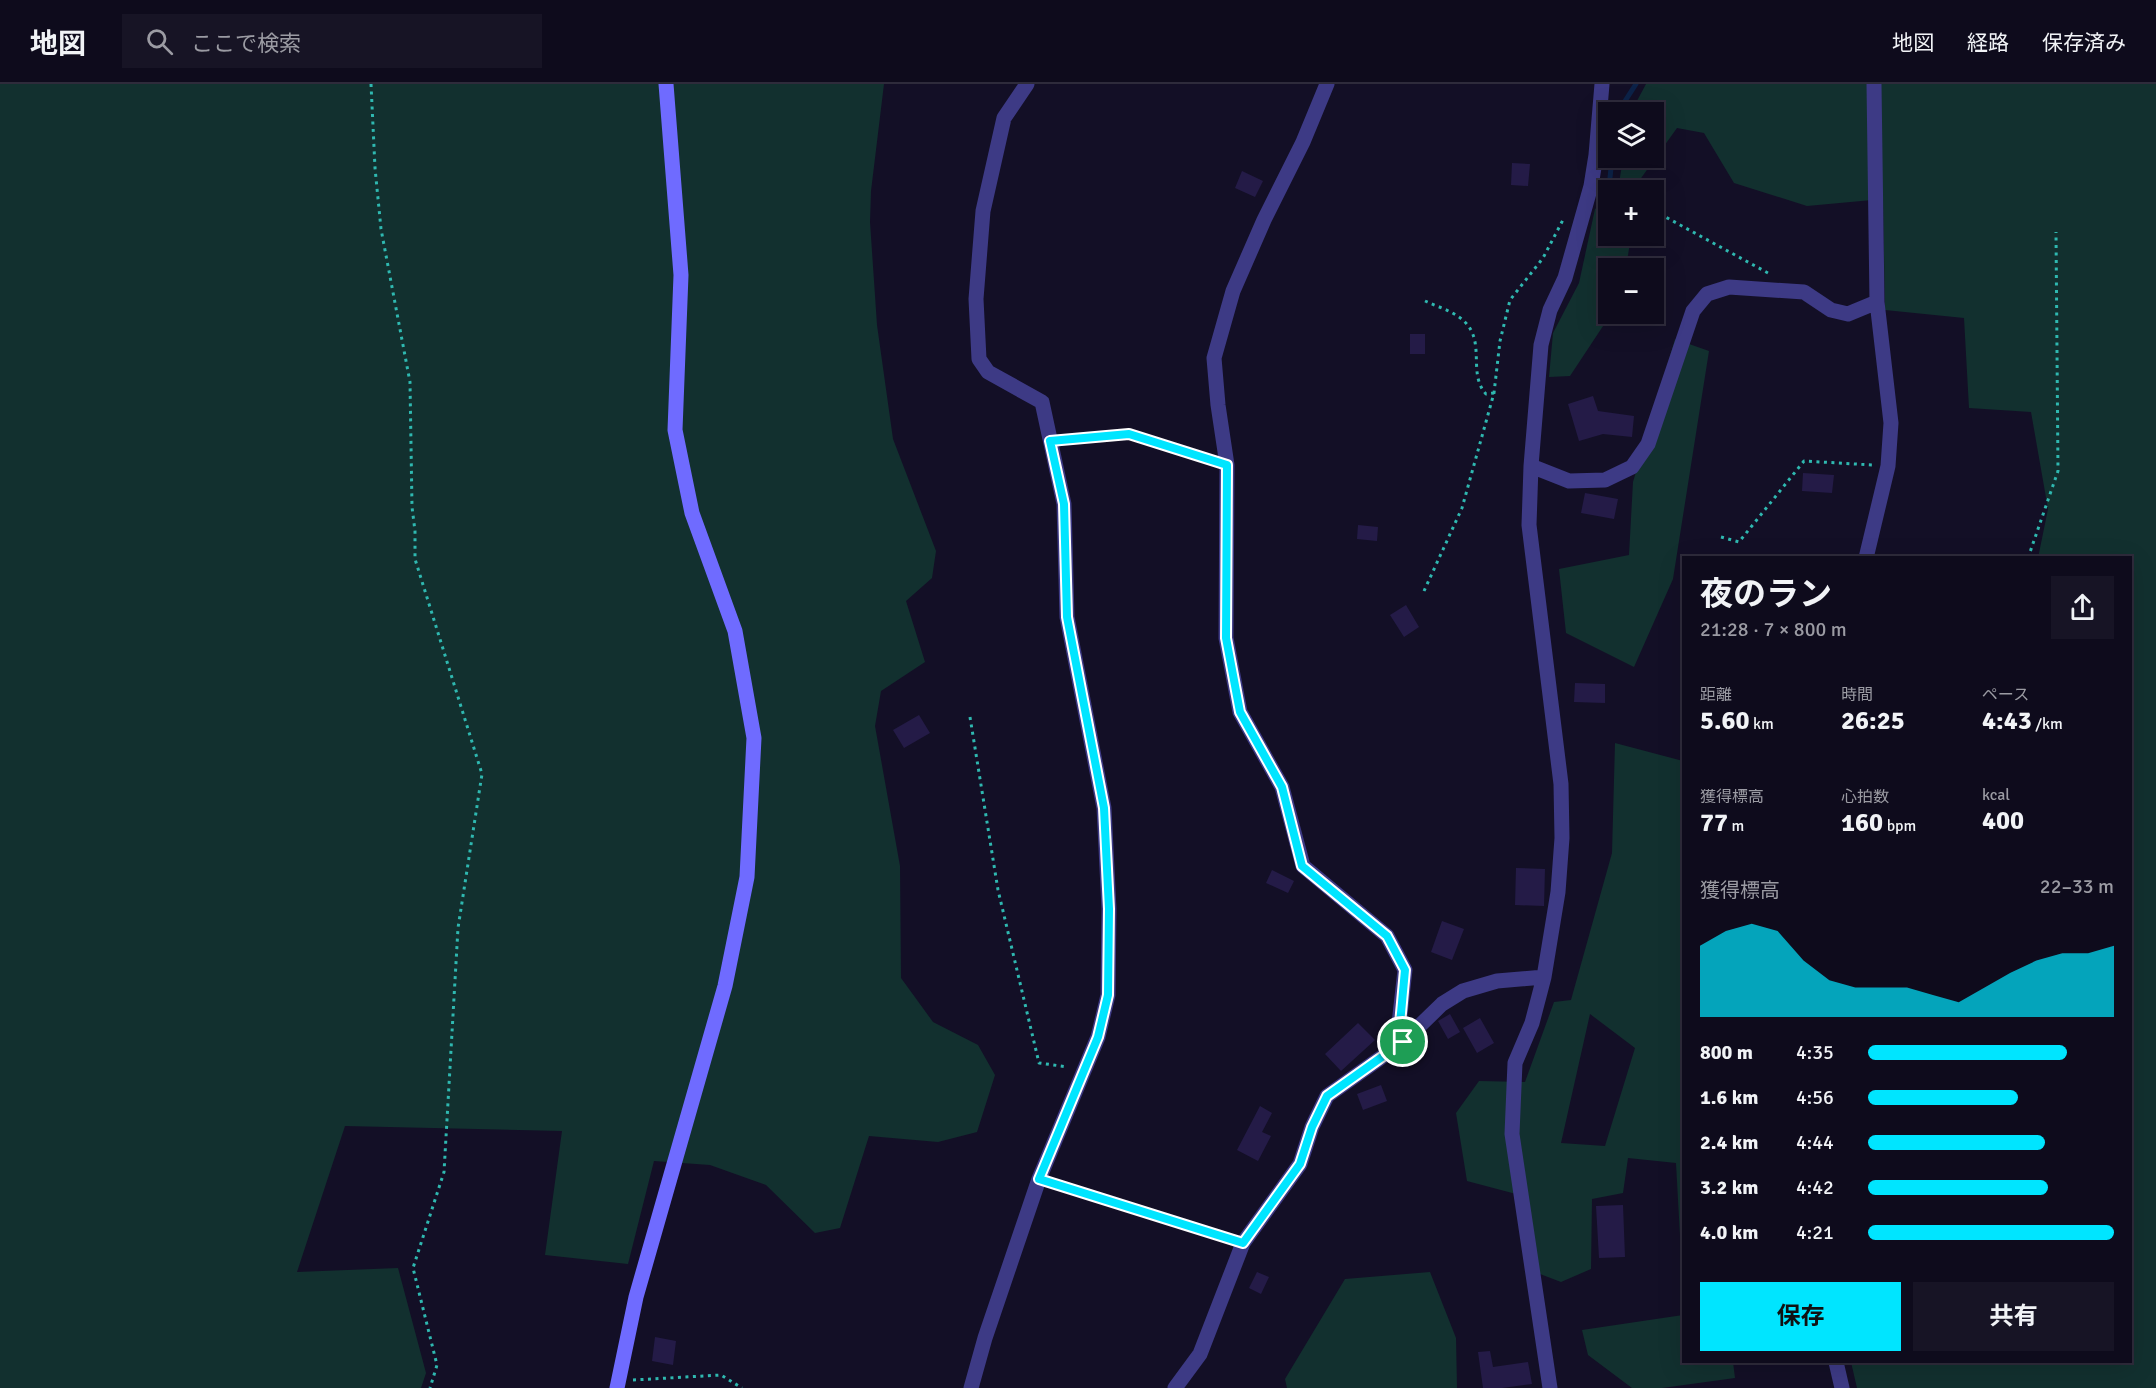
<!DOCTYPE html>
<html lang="ja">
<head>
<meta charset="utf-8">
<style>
  :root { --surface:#0e0b1c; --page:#171425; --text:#f1f3f6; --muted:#9b9ba3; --line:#2e2b3b; --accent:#00e5ff }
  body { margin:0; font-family:Signika,"Noto Sans JP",sans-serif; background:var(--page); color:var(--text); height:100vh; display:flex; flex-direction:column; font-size:22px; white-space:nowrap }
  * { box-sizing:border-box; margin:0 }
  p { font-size:20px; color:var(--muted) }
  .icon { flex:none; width:33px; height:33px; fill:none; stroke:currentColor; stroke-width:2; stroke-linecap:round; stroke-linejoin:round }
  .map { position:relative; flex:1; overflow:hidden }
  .details { position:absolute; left:1682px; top:472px; width:450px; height:807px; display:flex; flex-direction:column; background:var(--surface); border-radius:0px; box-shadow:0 6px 24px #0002,0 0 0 2px var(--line) }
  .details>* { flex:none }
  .tools { position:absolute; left:1598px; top:18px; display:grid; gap:12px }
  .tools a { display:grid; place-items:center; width:66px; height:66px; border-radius:0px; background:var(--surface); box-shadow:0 6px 24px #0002,0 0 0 2px var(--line); font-size:30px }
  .pin { position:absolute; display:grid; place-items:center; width:51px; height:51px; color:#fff; margin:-26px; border:3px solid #fff; border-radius:50%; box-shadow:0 2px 6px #0007 }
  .round { display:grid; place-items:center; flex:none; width:63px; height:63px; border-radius:0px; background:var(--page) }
  .headline { display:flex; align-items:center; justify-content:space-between; height:102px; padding:0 18px }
  h1 { font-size:33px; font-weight:700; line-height:45px }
  .stats { display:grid; grid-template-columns:repeat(3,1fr); gap:9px; height:102px; padding:6px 18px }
  .stats div { display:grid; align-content:center }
  .stats b { font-size:26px; font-weight:700 }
  .stats small { font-size:16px; font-weight:400 }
  .stats p { font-size:16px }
  .chart { height:168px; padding:12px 18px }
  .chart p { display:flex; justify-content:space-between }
  .chart svg { width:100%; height:108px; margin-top:6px; fill:var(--accent); opacity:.7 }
  .action { display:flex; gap:12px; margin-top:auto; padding:12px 18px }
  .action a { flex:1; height:69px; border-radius:0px; background:var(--accent); color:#111; font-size:24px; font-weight:700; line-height:69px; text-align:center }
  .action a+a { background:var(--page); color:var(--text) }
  ul { padding:0 18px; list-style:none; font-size:20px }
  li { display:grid; grid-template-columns:96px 72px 1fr; align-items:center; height:45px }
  li i { height:15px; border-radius:8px; background:var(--accent) }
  header { display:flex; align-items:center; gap:36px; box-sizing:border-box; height:84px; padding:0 30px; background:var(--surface); border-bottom:2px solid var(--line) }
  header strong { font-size:28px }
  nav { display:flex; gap:33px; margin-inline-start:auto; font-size:21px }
  .search { width:420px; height:54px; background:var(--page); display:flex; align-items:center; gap:15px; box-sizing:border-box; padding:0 21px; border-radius:0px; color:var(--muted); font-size:22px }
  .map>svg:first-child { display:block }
  .green { fill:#12302f; fill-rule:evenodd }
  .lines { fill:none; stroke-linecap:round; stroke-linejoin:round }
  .stream { stroke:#0c2248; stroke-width:5 }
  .building { fill:#241b47 }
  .path { stroke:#2fb8b0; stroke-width:3; stroke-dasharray:3 4.5; stroke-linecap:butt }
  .street { stroke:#3d3a85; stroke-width:15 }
  .secondary { stroke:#6f6bff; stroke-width:15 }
  .route-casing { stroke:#fff; stroke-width:12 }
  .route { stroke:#00e5ff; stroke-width:8 }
</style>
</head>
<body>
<header>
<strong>地図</strong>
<div class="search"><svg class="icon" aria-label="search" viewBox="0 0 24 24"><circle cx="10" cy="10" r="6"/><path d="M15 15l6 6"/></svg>ここで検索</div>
<nav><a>地図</a><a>経路</a><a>保存済み</a></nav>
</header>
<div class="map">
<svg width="2156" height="1304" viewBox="0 0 2156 1304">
  <rect width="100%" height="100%" fill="#130f26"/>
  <!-- green -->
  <path class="green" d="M0 0H884L871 107 870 138 877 241 893 355 936 467 932 494 906 517 925 578 881 607 875 642 900 782 901 894 933 938 978 961 995 991 977 1048 938 1058 869 1052 840 1144 815 1149 766 1101 710 1081 654 1077 628 1180 545 1171 562 1047 345 1042 297 1188 398 1184 426 1289 421 1304H0Z
    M1646 0H2156V1304H1857L1851 1278H2130V474H2038L2048 425 2031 328 1969 324 1964 234 1885 226 1883 115 1807 122 1734 99 1704 49 1677 44 1639 97 1638 106H1618L1623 74H1653V28H1631Z
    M1608 115V152H1631L1626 184H1608V230H1611L1570 292 1549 293 1553 249 1579 199 1595 125Z
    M1675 255 1709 267 1673 495 1634 583 1566 549 1559 485 1629 471 1633 398Z
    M1615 659 1683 677V1207L1676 1079 1628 1074 1623 1109 1592 1115 1591 1185 1561 1198 1527 1185 1516 1110 1467 1097 1456 1029 1479 997 1525 998 1554 918 1571 916 1612 769ZM1590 930 1635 964 1605 1062 1561 1059Z
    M1430 1188 1456 1254 1457 1304H1287L1285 1295 1345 1195Z
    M1683 1231V1278H1733L1735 1294 1662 1304H1632L1588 1271 1582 1246Z"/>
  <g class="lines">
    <!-- stream -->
    <path class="stream" d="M1618 28 1636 0
      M1610 94 1612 74"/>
  </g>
  <!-- building -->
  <path class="building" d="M1512 79 1530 80 1528 102 1511 101Z
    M1242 87 1263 97 1255 113 1235 104Z
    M1410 250H1425V270H1410Z
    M1593 312 1598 327 1634 332 1632 353 1603 350 1579 357 1568 320Z
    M1803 389 1834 391 1832 409 1802 407Z
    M1585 409 1618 415 1614 435 1581 429Z
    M1358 441 1378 443 1377 457 1357 455Z
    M1406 521 1419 543 1404 553 1390 531Z
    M1575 599 1605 600V619L1574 618Z
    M919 631 930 649 904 664 893 646Z
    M1516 784 1545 785 1544 822 1515 821Z
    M1272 786 1294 797 1288 809 1266 799Z
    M1442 837 1464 845 1452 876 1431 868Z
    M1450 930 1460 948 1448 955 1438 937Z
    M1480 934 1494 959 1477 969 1463 944Z
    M1358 939 1375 956 1341 987 1325 970Z
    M1381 1001 1387 1017 1363 1026 1357 1010Z
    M1260 1022 1272 1029 1262 1048 1271 1052 1258 1077 1237 1066Z
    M1623 1121 1625 1173 1599 1174 1596 1122Z
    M1257 1188 1269 1193 1261 1210 1249 1204Z
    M655 1253 676 1257 673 1281 652 1277Z
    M1490 1267 1493 1283 1528 1278 1532 1300 1502 1304H1483L1478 1268Z"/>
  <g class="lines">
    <!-- path -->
    <path class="path" d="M371 0 375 84 381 145 410 298 412 423 415 447V475L482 690 458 844 444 1088 413 1184 437 1281 430 1304
      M1660 130 1768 189
      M1425 217C1436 222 1449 226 1459 233 1489 254 1466 288 1486 310L1494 309
      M1067 355 1129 350 1212 376
      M1721 453 1739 458 1804 377 1872 381
      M2028 474 2058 387 2056 148
      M1424 507 1462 424 1494 309 1500 257 1510 216 1543 174 1564 134
      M970 633 998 806 1039 979 1068 983
      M1052 1099 1229 1154
      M633 1296 721 1291 742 1304"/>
    <!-- street -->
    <path class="street" d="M1327 0 1303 58 1264 136 1233 207 1214 274 1218 321 1227 381 1226 554 1240 628 1282 703 1303 782 1387 852 1405 886 1399 940 1403 958
      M1531 382 1569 397 1605 396 1632 383 1648 360 1693 227 1707 210 1729 203 1804 208 1831 226 1848 230 1877 218
      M1866 474 1888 382 1891 339 1877 218 1874 0
      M1836 1278 1842 1304
      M971 1304 985 1254 1039 1095 1098 953 1108 911 1109 825 1104 724 1067 533 1064 420 1042 318 988 288 979 275 976 215 983 127 1004 34 1027 0
      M1175 1304 1200 1270 1243 1159 1300 1080 1312 1043 1327 1012 1403 958 1442 920 1463 907 1497 897 1544 893
      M1550 1304 1512 1050 1515 979 1532 939 1544 893 1558 808 1562 754 1561 700 1529 441 1531 382 1541 261 1550 226 1565 194 1591 102 1596 71 1602 0"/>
    <!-- secondary -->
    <path class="secondary" d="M617 1304 636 1213 725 902 747 793 754 654 735 547 692 429 675 346 681 191 666 0"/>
  </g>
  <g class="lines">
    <defs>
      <path id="route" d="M1129 350 1227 381 1226 554 1240 628 1282 703 1302 782 1387 852 1405 886 1400 940 1403 958 1327 1012 1312 1043 1300 1080 1243 1159 1039 1095 1098 953 1108 911 1109 825 1104 724 1067 533 1064 420 1050 357Z"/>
    </defs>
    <!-- route casing -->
    <use href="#route" class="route-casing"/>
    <!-- route -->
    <use href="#route" class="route"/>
  </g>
</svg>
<div class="tools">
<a><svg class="icon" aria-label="layers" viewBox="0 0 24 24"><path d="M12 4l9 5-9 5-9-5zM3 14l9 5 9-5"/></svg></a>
<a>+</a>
<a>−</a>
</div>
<div class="pin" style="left:1403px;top:958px;background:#1e9e55"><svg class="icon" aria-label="arrive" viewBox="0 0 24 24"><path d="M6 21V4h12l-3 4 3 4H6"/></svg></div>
<section class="details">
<div class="headline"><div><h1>夜のラン</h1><p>21:28 · 7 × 800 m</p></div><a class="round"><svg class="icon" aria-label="share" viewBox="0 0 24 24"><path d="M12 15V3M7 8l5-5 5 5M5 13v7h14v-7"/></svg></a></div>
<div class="stats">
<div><p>距離</p><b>5.60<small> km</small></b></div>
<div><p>時間</p><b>26:25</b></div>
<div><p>ペース</p><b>4:43<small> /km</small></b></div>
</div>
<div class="stats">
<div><p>獲得標高</p><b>77<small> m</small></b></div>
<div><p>心拍数</p><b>160<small> bpm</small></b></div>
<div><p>kcal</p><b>400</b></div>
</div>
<div class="chart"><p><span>獲得標高</span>22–33 m</p>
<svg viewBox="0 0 160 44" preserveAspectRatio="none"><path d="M0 44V15L10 9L20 6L30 9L40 21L50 29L60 32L70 32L80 32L90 35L100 38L110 32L120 26L130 21L140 18L150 18L160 15V44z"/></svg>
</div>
<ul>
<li><b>800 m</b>4:35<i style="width:81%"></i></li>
<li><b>1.6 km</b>4:56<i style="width:61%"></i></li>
<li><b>2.4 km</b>4:44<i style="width:72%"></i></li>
<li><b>3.2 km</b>4:42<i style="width:73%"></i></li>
<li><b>4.0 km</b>4:21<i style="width:100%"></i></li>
</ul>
<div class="action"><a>保存</a><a>共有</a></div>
</section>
</div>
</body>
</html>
